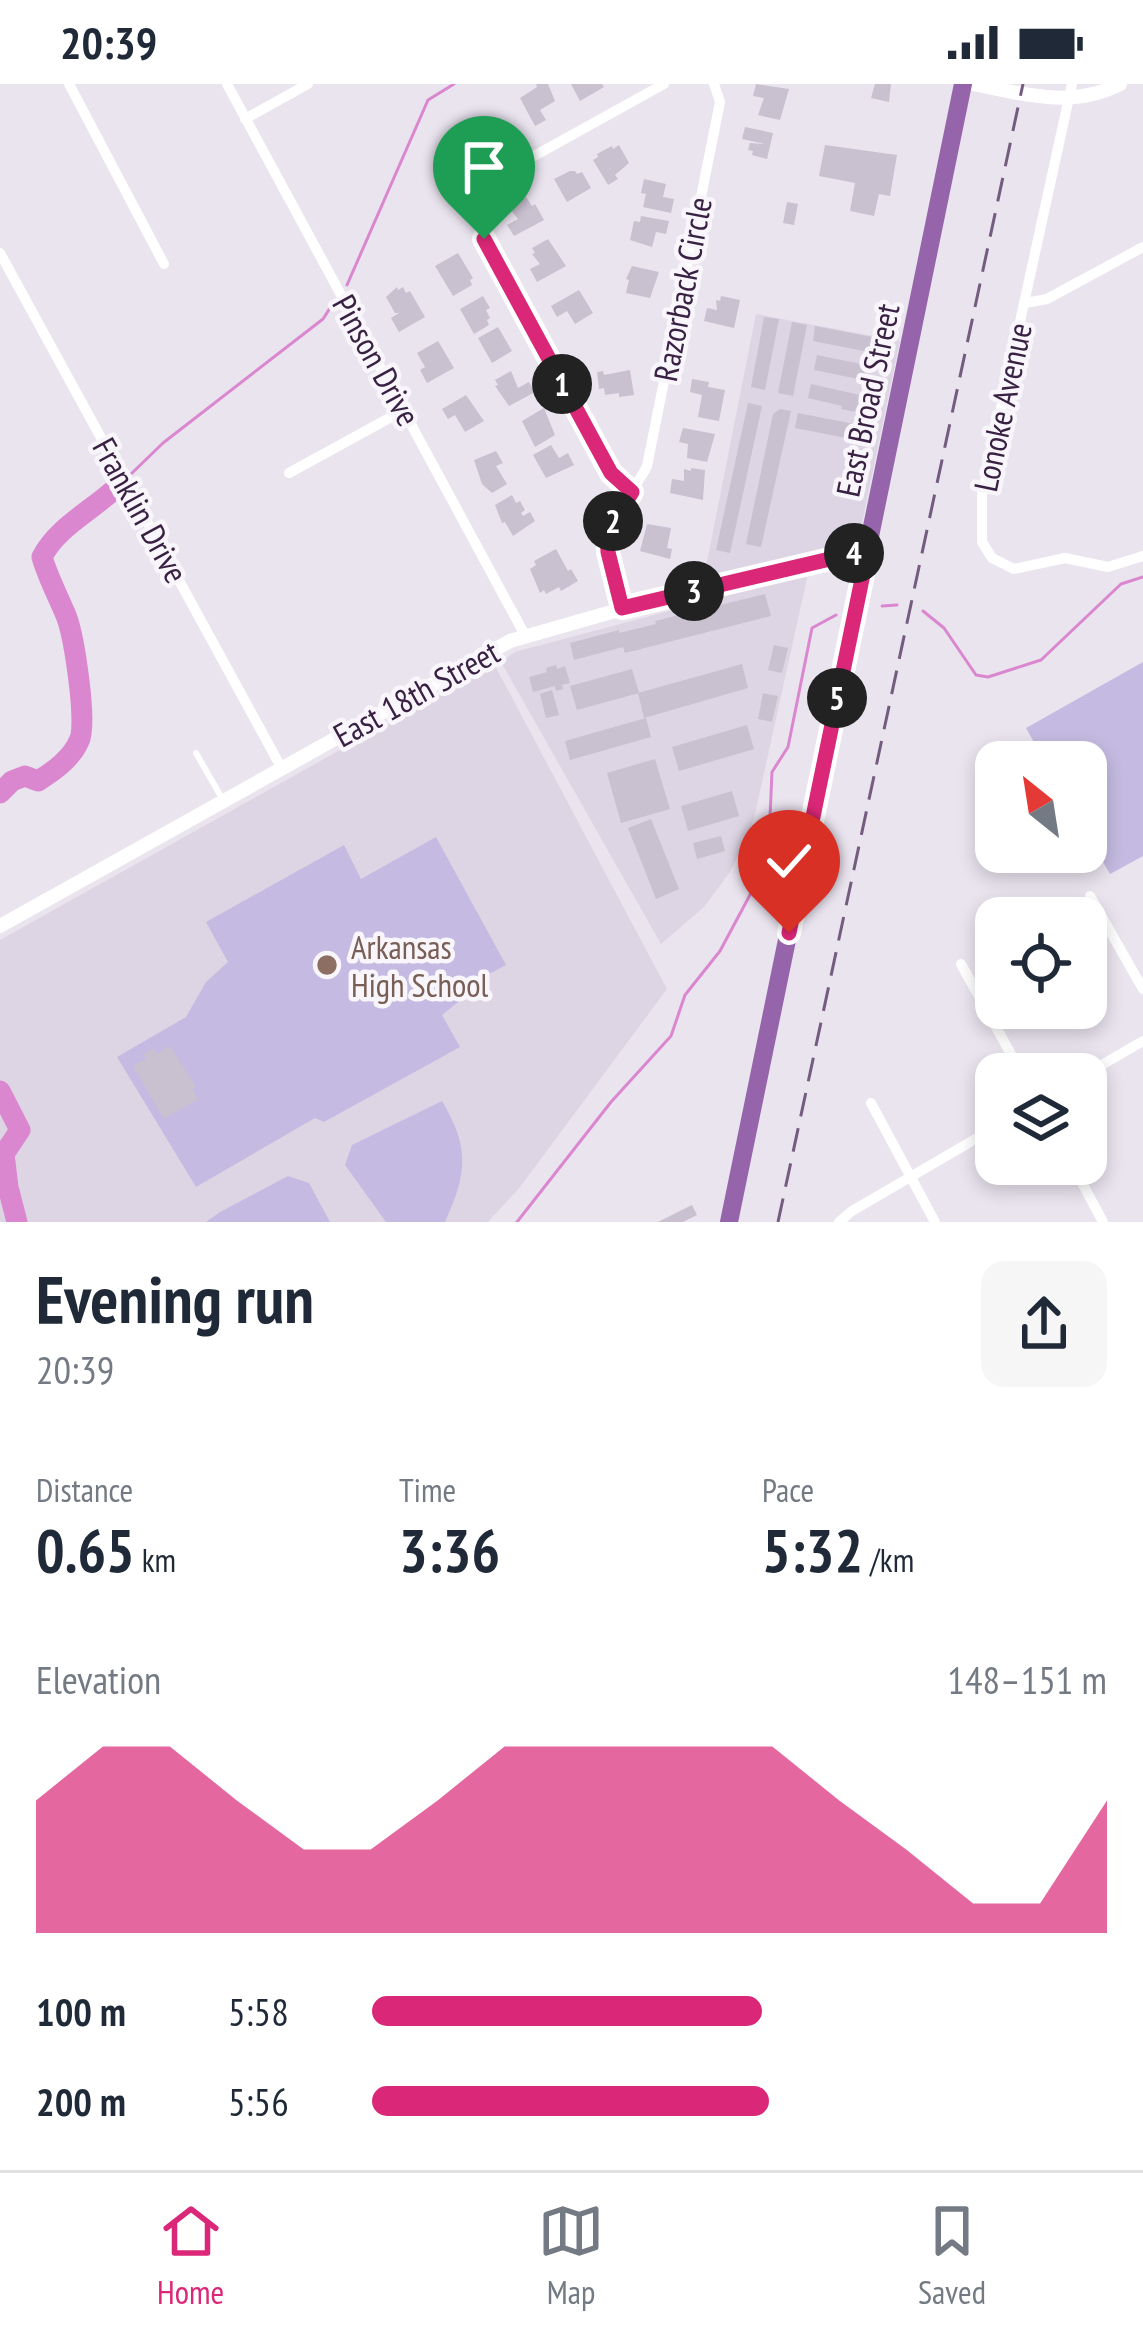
<!DOCTYPE html>
<html lang="en">
<head>
<meta charset="utf-8">
<style>
  :root { --surface:#fff; --page:#f6f6f7; --text:#1f2937; --muted:#747a83; --line:#e0e1e3; --accent:#db2777 }
  body { margin:0; font-family:"PT Sans Narrow",sans-serif; background:var(--page); color:var(--text); height:100vh; display:flex; flex-direction:column; font-size:45px; white-space:nowrap }
  * { box-sizing:border-box; margin:0 }
  p { font-size:39px; color:var(--muted) }
  .icon { flex:none; width:66px; height:66px; fill:none; stroke:currentColor; stroke-width:2; stroke-linecap:round; stroke-linejoin:round }
  .map { position:relative; height:1138px; overflow:hidden }
  .details { display:flex; flex-direction:column; background:var(--surface); flex:1 }
  .details>* { flex:none }
  .needle { width:78px; rotate:330deg }
  .tools { position:absolute; left:975px; top:657px; display:grid; gap:24px }
  .tools a { display:grid; place-items:center; width:132px; height:132px; border-radius:24px; background:var(--surface); box-shadow:0 6px 18px #0003; font-size:60px }
  .pin { position:absolute; display:grid; place-items:center; width:102px; height:102px; color:#fff; margin:-123px -51px; border-radius:50% 50% 50% 0; rotate:-45deg; box-shadow:0 0 12px #0007 }
  .pin .icon { rotate:45deg }
  .km { position:absolute; width:60px; height:60px; margin:-30px; border-radius:50%; background:#222; color:#fff; font-size:33px; line-height:60px; text-align:center }
  .round { display:grid; place-items:center; flex:none; width:126px; height:126px; border-radius:24px; background:var(--page) }
  .headline { display:flex; align-items:center; justify-content:space-between; height:204px; padding:0 36px }
  h1 { font-size:66px; font-weight:700; line-height:90px }
  .figures { display:grid; grid-template-columns:repeat(3,1fr); gap:18px; height:204px; padding:12px 36px }
  .figures div { display:grid; align-content:center }
  .figures b { font-size:60px; font-weight:700 }
  .figures small { font-size:33px; font-weight:400 }
  .figures p { font-size:33px }
  .chart { height:336px; padding:24px 36px }
  .chart p { display:flex; justify-content:space-between }
  .chart svg { width:100%; height:216px; margin-top:12px; fill:var(--accent); opacity:.7 }
  ul { padding:0 36px; list-style:none; font-size:39px }
  li { display:grid; grid-template-columns:192px 144px 1fr; align-items:center; height:90px }
  li i { height:30px; border-radius:15px; background:var(--accent) }
  .status { display:flex; justify-content:space-between; align-items:center; height:84px; padding:0 60px; background:var(--surface); direction:ltr }
  .status svg { height:33px; fill:currentColor }
  .dock { display:flex; justify-content:space-around; align-items:center; height:168px; border-top:3px solid var(--line); background:var(--surface); font-size:33px; color:var(--muted) }
  .dock a { display:grid; justify-items:center; gap:6px }
  .dock .current { color:var(--accent) }
  .map>svg:first-child { display:block }
  .built { fill:#ddd5e3 }
  .green { fill:#c5bbe2 }
  .lines { fill:none; stroke-linecap:round; stroke-linejoin:round }
  .stream { stroke:#da87cf; stroke-width:3 }
  .river { stroke:#da87cf; stroke-width:21 }
  .building { fill:#c9c0d0 }
  .service { stroke:#fff; stroke-width:6 }
  .minor { stroke:#fff; stroke-width:10 }
  .tertiary { stroke:#fff; stroke-width:14 }
  .primary { stroke:#9664aa; stroke-width:18 }
  .rail { stroke:#745c7f; stroke-width:3; stroke-dasharray:24 12; stroke-linecap:butt }
  .route-casing { stroke:#fff; stroke-width:24 }
  .route { stroke:#db2777; stroke-width:15 }
  .education-dot { fill:#8d6e63; stroke:#f8f5fb; stroke-width:4.5 }
  .labels { text-anchor:middle; dominant-baseline:central; stroke-width:9; stroke-linejoin:round; paint-order:stroke }
  .street-label { font-size:33px; fill:#392143; stroke:#f8f5fb }
  .education-label { font-size:33px; fill:#785e54; stroke:#f8f5fb; text-anchor:start }
</style>
</head>
<body>
<div class="status"><b>20:39</b><svg viewBox="0 0 49 12"><path d="M0 12V9h3v3zM5 12V6h3v6zM10 12V3h3v9zM15 12V0h3v12zM26 1h20v11H26zM47 4h2v5h-2z"/></svg></div>
<div class="map">
<svg width="1143" height="1138" viewBox="0 0 1143 1138">
  <rect width="100%" height="100%" fill="#eae4ef"/>
  <!-- built -->
  <path class="built" d="M756 230 900 257 858 458 703 498Z
    M808 490 755 730 748 752 730 788 704 823 661 860 501 578 515 568Z
    M494 580 667 905 520 1103 488 1138H0V856Z"/>
  <!-- green -->
  <path class="green" d="M1143 578V772L1110 790 1086 749V678H1045L1026 644Z
    M436 753 506 881 472 899 467 911 442 931 460 963 324 1038 315 1034 196 1103 117 973 186 933 206 898 228 878 206 838 344 761 361 795Z
    M442 1017C470 1064 467 1089 445 1138H386L345 1081 352 1061Z
    M288 1092 309 1099 330 1138H206L220 1128Z"/>
  <g class="lines">
    <!-- stream -->
    <path class="stream" d="M347 201 428 16 454 0
      M131 390 163 359 323 235 332 221
      M882 522 897 521
      M923 527 944 544 976 591 988 593 1041 576 1121 500 1143 493
      M517 1138 611 1018 671 952 685 911 720 867 751 809 769 755 772 688 788 663 812 544 836 531"/>
    <!-- river -->
    <path class="river" d="M0 709 12 697 25 692 38 697C54 687 71 675 79 657 88 641 74 554 67 534 59 514 48 494 42 473 57 443 93 426 118 402
      M0 1007 20 1046 4 1070 8 1103 17 1138"/>
  </g>
  <!-- building -->
  <path class="building" d="M536 0H548L555 17 540 26 546 36 535 42 520 14 537 3Z
    M571 0H602L604 3 580 17Z
    M756 0 789 5 780 36 758 31 764 14 753 12Z
    M875 0H891L889 18 871 14Z
    M745 43 773 49 767 75 752 71 753 67 748 66 750 59 765 60 742 55Z
    M619 61 629 79 615 91 618 95 608 101 593 76 598 73 597 70 612 62 613 65Z
    M825 61 897 71 890 112 879 110 874 132 850 127 855 99 819 92Z
    M570 87H575L577 90 582 88 591 104 567 118 554 95Z
    M644 95 666 100 663 113 674 115 671 129 643 123 646 110 641 109Z
    M526 113 532 122 535 120 544 136 514 152 507 141 518 135 511 126 514 124 512 121Z
    M787 118 798 120 794 141 783 139Z
    M641 132 669 137 666 150 656 148 652 163 630 156 634 137 640 138Z
    M548 155 566 182 537 198 530 185 540 180 532 170 535 169 532 164Z
    M458 169 473 194 470 196 472 201 453 212 435 182Z
    M632 182 659 188 650 214 626 209 629 196 626 195Z
    M397 203 398 206 403 203 406 209 410 207 425 233 399 248 391 234 399 229H395L386 213Z
    M579 206 593 229 575 240 567 227 557 233 551 222Z
    M483 212 490 224 486 226 490 234 487 236 489 241 474 250 460 225Z
    M721 212 740 216 734 244 704 237 707 224 717 226 716 216 720 217Z
    M764 233 779 235 765 306 751 303Z
    M792 238 807 241 793 312 778 309Z
    M815 242 872 253 869 268 813 257Z
    M498 243 512 267 492 279 478 254Z
    M438 257 454 284 427 299 420 286 425 283 417 269Z
    M817 271 866 281 863 296 814 286Z
    M630 286 634 311 619 313V309L605 311 604 304 599 305 597 288 603 287 604 291Z
    M511 287 518 304 529 298 535 308 509 322 495 302 498 301 495 296Z
    M692 295 709 298 708 303 725 306 719 337 698 333 702 311 690 308Z
    M811 300 860 311 856 328 841 325 842 322 808 314Z
    M466 311 484 337 465 348 455 331 448 335 442 325Z
    M748 319 762 322 730 469 716 466Z
    M544 324 555 351 535 363 522 337Z
    M780 325 791 327 761 463 746 460 773 330Z
    M798 329 854 340 851 355 795 344Z
    M683 344 715 350 707 378 687 374 688 360 679 358Z
    M551 361 559 374 568 369 574 381 546 394 533 371Z
    M496 367 503 379 496 382 507 400 492 409 482 400 474 376Z
    M691 384 705 386 703 416 670 409 672 395 684 397V385L691 387Z
    M512 411 516 419 520 417 525 426 521 429 523 432 530 428 535 437 513 452 505 438 502 439 495 421Z
    M647 440 671 444 667 464 672 465 670 475 640 467Z
    M556 465 568 487 571 485 578 497 561 507 559 503 546 510 544 506 540 509 530 485 536 481 534 477Z
    M765 510 771 532 625 569 623 563 574 576 570 559 619 546V549L656 540 655 537Z
    M774 561 788 564 782 589 768 586Z
    M742 580 748 604 644 634 638 609Z
    M556 581 557 585 565 582 570 599 562 601 563 605 556 607 555 602 533 608 529 593 547 588 546 584Z
    M632 585 639 609 577 626 570 602Z
    M552 606 559 631 546 634 540 610Z
    M763 609 778 612 772 638 758 635Z
    M646 634 651 653 570 676 565 657Z
    M747 641 754 665 679 687 672 663Z
    M655 675 670 725 621 739 607 689Z
    M732 707 739 732 688 747 681 722Z
    M651 735 679 805 656 815 628 744Z
    M721 752 725 767 697 775 693 759Z
    M170 962 196 1003 192 1005 198 1015 164 1035 133 982 146 975 143 970 154 964 157 970Z
    M692 1121 697 1131 683 1138H658Z"/>
  <g class="lines">
    <!-- service -->
    <path class="service" d="M196 669 223 716"/>
    <!-- minor -->
    <path class="minor" d="M69 0 164 180
      M227 0 526 553
      M1072 0 982 411V458L992 474 1014 485 1065 474 1108 483 1143 472
      M245 35 308 0
      M0 169 281 683
      M1025 219 1047 215 1143 163
      M289 389 404 326
      M632 408 611 389 484 156C474 134 480 116 491 96L664 0
      M622 525C616 502 602 472 607 448 611 430 638 402 647 382L720 18 714 0
      M1090 812 1143 905
      M961 880 1022 990
      M1086 990 1143 957
      M871 1019 935 1138
      M1072 1080 1103 1138
      M839 1138 852 1127 996 1043"/>
    <!-- tertiary -->
    <path class="tertiary" d="M973 0C1023 10 1071 25 1120 0
      M0 842 510 557 622 525 867 466"/>
    <!-- primary -->
    <path class="primary" d="M729 1138 963 0"/>
    <!-- rail -->
    <path class="rail" d="M778 1138 1023 0"/>
  </g>
  <g class="lines">
    <defs>
      <path id="route" d="M484 155 611 389 632 408 607 448 608 468 622 524 868 466 789 849"/>
    </defs>
    <!-- route casing -->
    <use href="#route" class="route-casing"/>
    <!-- route -->
    <use href="#route" class="route"/>
  </g>
  <!-- markers -->
  <circle class="education-dot" cx="327" cy="881" r="12"/>
  <g class="labels">
    <!-- street labels -->
    <g class="street-label">
      <text transform="translate(682 205) rotate(-79)">Razorback Circle</text>
      <text transform="translate(377 276) rotate(61)">Pinson Drive</text>
      <text transform="translate(867 316) rotate(-78)">East Broad Street</text>
      <text transform="translate(1002 323) rotate(-78)">Lonoke Avenue</text>
      <text transform="translate(141 426) rotate(61)">Franklin Drive</text>
      <text transform="translate(416 609) rotate(-29)">East 18th Street</text>
    </g>
    <!-- education labels -->
    <g class="education-label">
      <text x="351" y="862">Arkansas<tspan x="351" dy="38">High School</tspan></text>
    </g>
  </g>
</svg>
<div class="tools">
<a><svg class="needle" viewBox="-14 -14 28 28"><path d="M0-13l5 13h-10z" fill="#e53935"/><path d="M0 13l5-13h-10z" fill="#747a83"/></svg></a>
<a><svg class="icon" aria-label="locate" viewBox="0 0 24 24"><circle cx="12" cy="12" r="6"/><path d="M12 2v4M12 18v4M2 12h4M18 12h4"/></svg></a>
<a><svg class="icon" aria-label="layers" viewBox="0 0 24 24"><path d="M12 4l9 5-9 5-9-5zM3 14l9 5 9-5"/></svg></a>
</div>
<div class="pin" style="left:484px;top:155px;background:#1e9e55"><svg class="icon" aria-label="arrive" viewBox="0 0 24 24"><path d="M6 21V4h12l-3 4 3 4H6"/></svg></div>
<div class="pin" style="left:789px;top:849px;background:#d93025"><svg class="icon" aria-label="check" viewBox="0 0 24 24"><path d="M5 12l5 5 9-10"/></svg></div>
<b class="km" style="left:562px;top:300px">1</b>
<b class="km" style="left:613px;top:437px">2</b>
<b class="km" style="left:694px;top:507px">3</b>
<b class="km" style="left:854px;top:469px">4</b>
<b class="km" style="left:837px;top:614px">5</b>
</div>
<section class="details">
<div class="headline"><div><h1>Evening run</h1><p>20:39</p></div><a class="round"><svg class="icon" aria-label="share" viewBox="0 0 24 24"><path d="M12 15V3M7 8l5-5 5 5M5 13v7h14v-7"/></svg></a></div>
<div class="figures">
<div><p>Distance</p><b>0.65<small> km</small></b></div>
<div><p>Time</p><b>3:36</b></div>
<div><p>Pace</p><b>5:32<small> /km</small></b></div>
</div>
<div class="chart"><p><span>Elevation</span>148–151 m</p>
<svg viewBox="0 0 160 44" preserveAspectRatio="none"><path d="M0 44V17L10 6L20 6L30 17L40 27L50 27L60 17L70 6L80 6L90 6L100 6L110 6L120 17L130 27L140 38L150 38L160 17V44z"/></svg>
</div>
<ul>
<li><b>100 m</b>5:58<i style="width:53%"></i></li>
<li><b>200 m</b>5:56<i style="width:54%"></i></li>
</ul>
</section>
<nav class="dock">
<a class="current"><svg class="icon" aria-label="home" viewBox="0 0 24 24"><path d="M3 11l9-7 9 7M6 9v11h12V9"/></svg>Home</a>
<a><svg class="icon" aria-label="map" viewBox="0 0 24 24"><path d="M3 6l6-2 6 2 6-2v14l-6 2-6-2-6 2zM9 4v14M15 6v14"/></svg>Map</a>
<a><svg class="icon" aria-label="saved" viewBox="0 0 24 24"><path d="M7 4h10v16l-5-4-5 4z"/></svg>Saved</a>
</nav>
</body>
</html>
